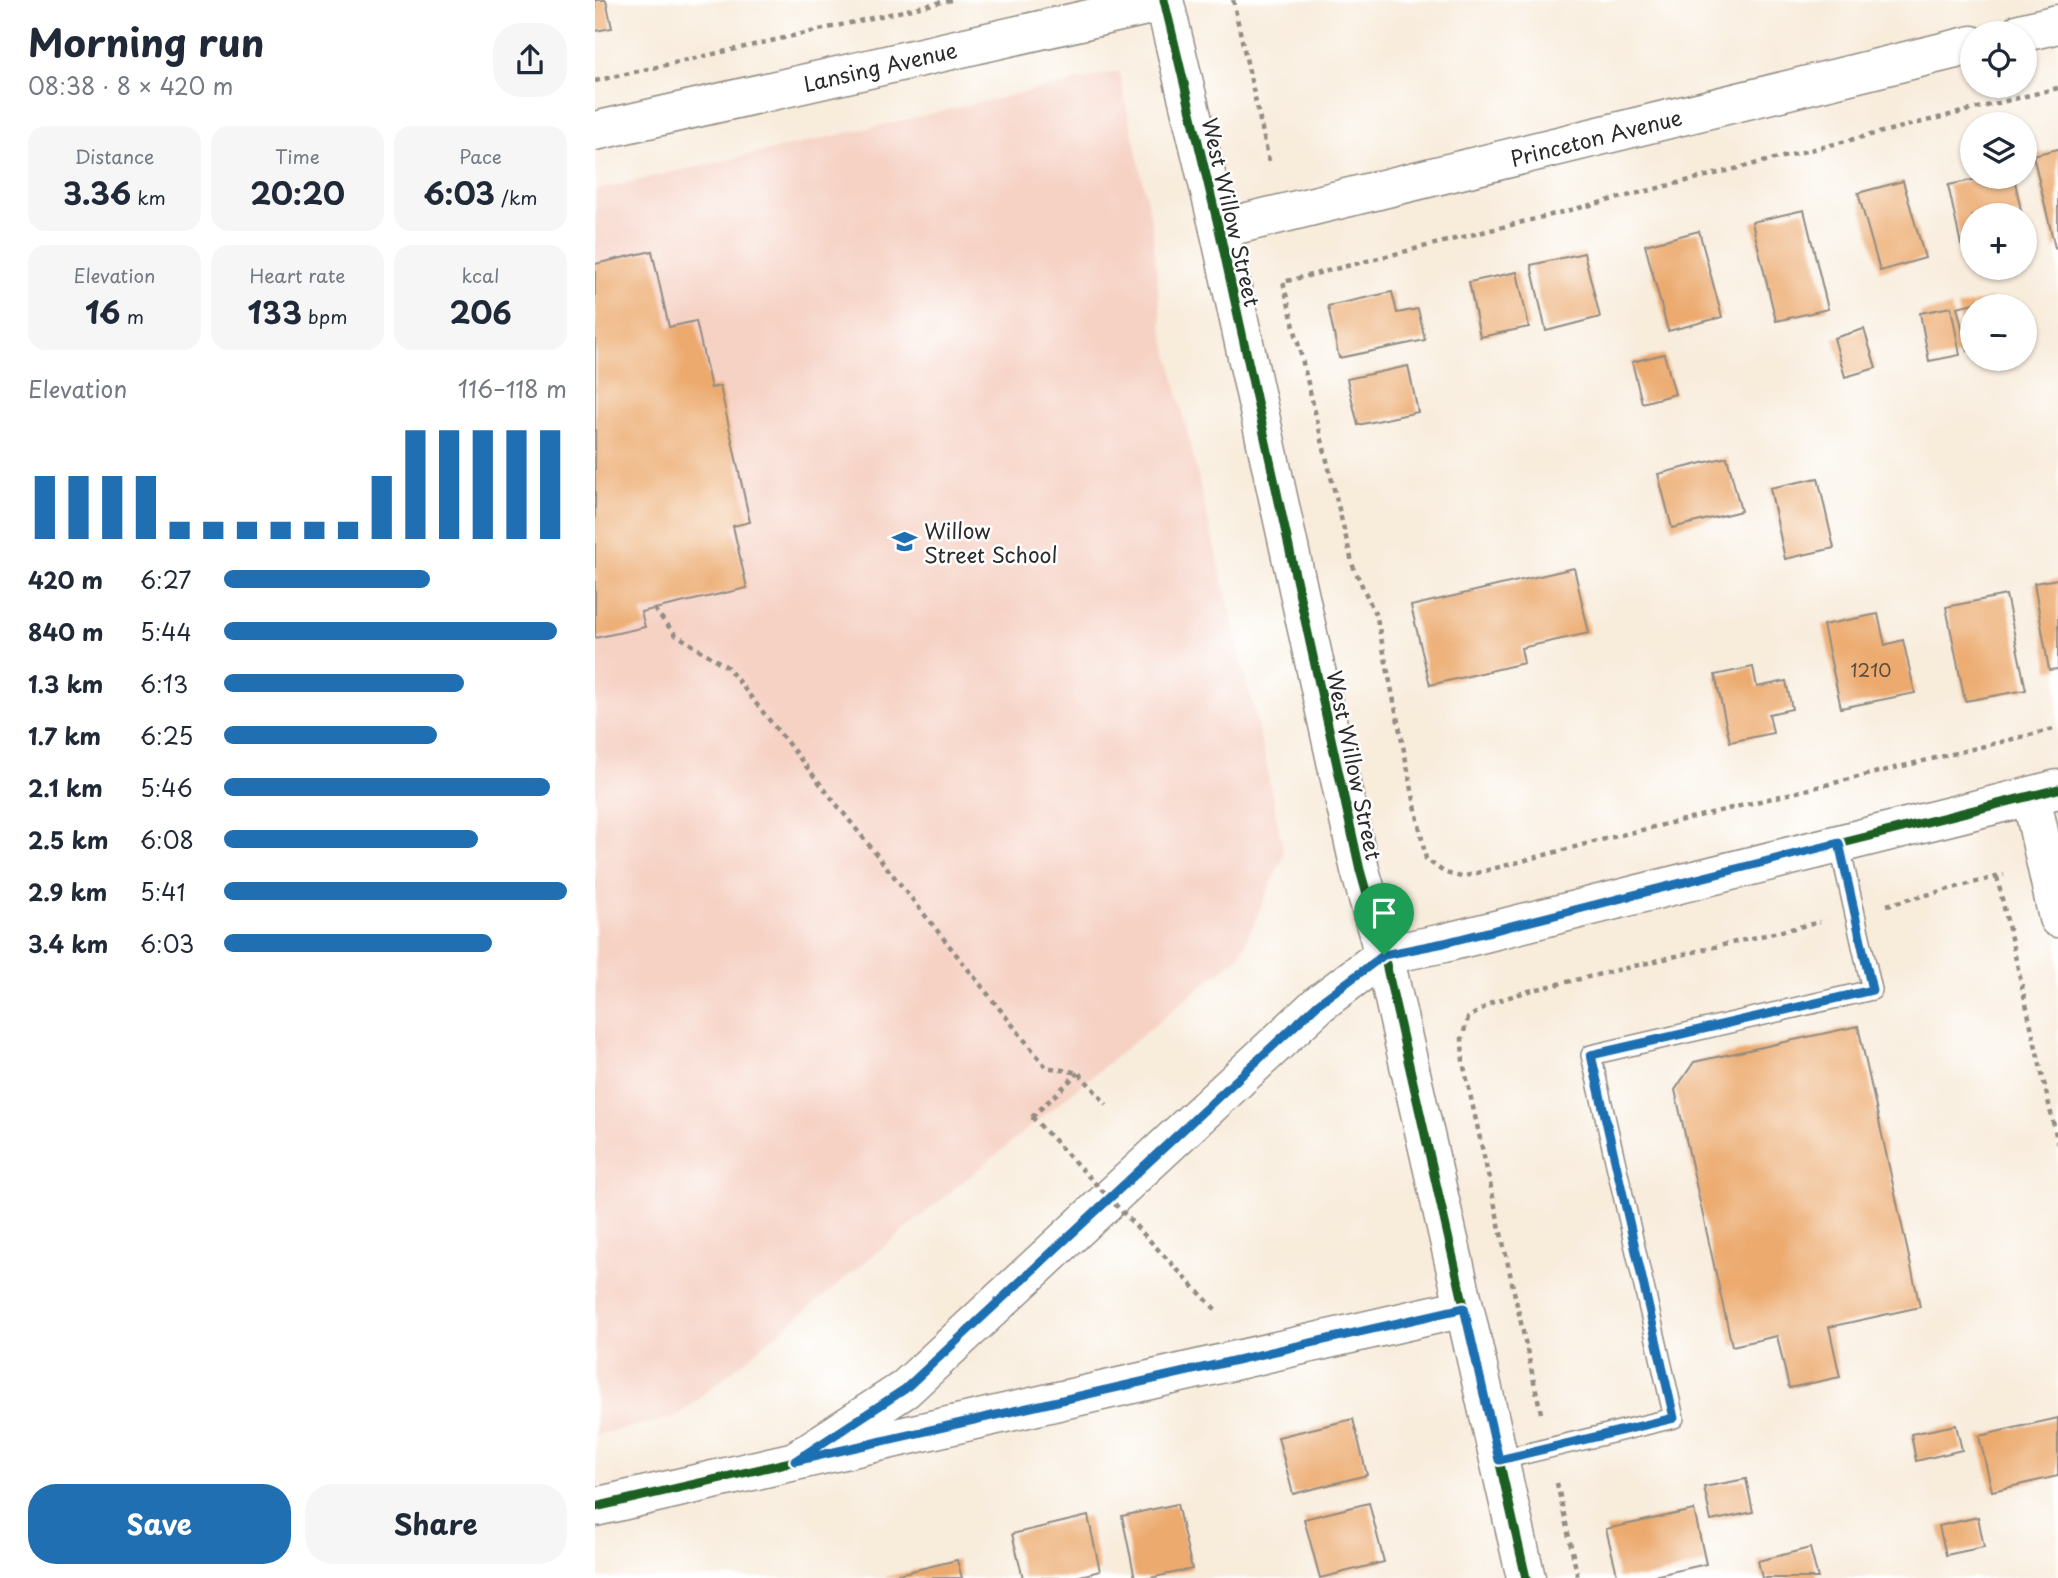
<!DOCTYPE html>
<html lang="en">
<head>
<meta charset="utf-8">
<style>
  :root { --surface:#fff; --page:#f6f6f7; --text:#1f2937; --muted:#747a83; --accent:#1f6fb2 }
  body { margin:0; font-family:"Playpen Sans",sans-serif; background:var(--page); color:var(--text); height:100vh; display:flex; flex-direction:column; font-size:26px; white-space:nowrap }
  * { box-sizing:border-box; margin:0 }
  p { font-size:23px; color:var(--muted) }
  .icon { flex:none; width:38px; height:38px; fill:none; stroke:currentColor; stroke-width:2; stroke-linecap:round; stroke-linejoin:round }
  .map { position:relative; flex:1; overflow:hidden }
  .sheet { display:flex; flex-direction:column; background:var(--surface); width:595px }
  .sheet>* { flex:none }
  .controls { position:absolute; left:1365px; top:21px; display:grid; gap:14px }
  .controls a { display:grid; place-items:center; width:77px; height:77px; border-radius:50%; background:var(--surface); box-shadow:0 2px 5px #0004; font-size:35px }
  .pin { position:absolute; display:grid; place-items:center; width:60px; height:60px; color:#fff; margin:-72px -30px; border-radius:50% 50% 50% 0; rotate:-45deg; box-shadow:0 0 7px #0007 }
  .pin .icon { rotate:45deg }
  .round { display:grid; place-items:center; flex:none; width:74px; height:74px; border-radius:28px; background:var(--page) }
  .head { display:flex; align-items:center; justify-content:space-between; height:119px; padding:0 28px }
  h1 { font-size:38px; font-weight:700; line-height:52px }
  .metrics { display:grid; grid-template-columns:repeat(3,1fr); gap:10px; height:119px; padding:7px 28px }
  .metrics div { display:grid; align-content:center; border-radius:18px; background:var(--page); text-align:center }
  .metrics b { font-size:30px; font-weight:700 }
  .metrics small { font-size:19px; font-weight:400 }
  .metrics p { font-size:19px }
  .chart { height:196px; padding:14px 28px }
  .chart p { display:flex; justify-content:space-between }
  .chart svg { width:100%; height:126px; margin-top:7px; stroke:var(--accent); stroke-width:6 }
  .cta { display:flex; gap:14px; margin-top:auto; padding:14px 28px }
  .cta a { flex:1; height:80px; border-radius:28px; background:var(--accent); color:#fff; font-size:28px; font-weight:700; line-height:80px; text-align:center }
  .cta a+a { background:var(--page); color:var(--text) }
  ul { padding:0 28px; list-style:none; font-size:23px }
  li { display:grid; grid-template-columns:112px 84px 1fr; align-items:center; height:52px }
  li i { height:18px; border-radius:9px; background:var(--accent) }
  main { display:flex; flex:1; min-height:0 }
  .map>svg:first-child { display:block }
  .built { fill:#f6d2c4 }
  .building { fill:#ecaa6e }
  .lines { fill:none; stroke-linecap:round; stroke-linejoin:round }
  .service-casing { stroke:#928c83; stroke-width:22 }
  .minor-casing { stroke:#928c83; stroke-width:41 }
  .tertiary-casing { stroke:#928c83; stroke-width:41 }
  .path { stroke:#928c83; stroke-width:4.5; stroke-dasharray:5 5; stroke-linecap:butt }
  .service { stroke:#fff; stroke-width:19 }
  .minor { stroke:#fff; stroke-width:38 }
  .tertiary { stroke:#fff; stroke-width:38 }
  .path-bridge { stroke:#928c83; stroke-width:4.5; stroke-dasharray:5 5; stroke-linecap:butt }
  .cycleway-casing { stroke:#fff; stroke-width:13 }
  .cycleway { stroke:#1b5e20; stroke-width:9 }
  .route-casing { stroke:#fff; stroke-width:14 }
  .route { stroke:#1f6fb2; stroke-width:9 }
  .labels { text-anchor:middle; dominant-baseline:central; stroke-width:5; stroke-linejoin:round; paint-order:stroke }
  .number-label { font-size:18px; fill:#5b4b3c }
  .street-label { font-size:21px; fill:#2b2b2b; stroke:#fff }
  .poi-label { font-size:21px; fill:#2b2b2b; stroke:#fff; text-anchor:start }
</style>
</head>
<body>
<main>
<section class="sheet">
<div class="head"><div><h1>Morning run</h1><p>08:38 · 8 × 420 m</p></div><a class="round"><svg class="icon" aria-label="share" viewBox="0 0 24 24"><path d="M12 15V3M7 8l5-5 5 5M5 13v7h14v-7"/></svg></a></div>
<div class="metrics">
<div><p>Distance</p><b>3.36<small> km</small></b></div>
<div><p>Time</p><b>20:20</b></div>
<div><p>Pace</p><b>6:03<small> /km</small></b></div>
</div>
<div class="metrics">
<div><p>Elevation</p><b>16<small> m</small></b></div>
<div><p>Heart rate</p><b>133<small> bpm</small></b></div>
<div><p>kcal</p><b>206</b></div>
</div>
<div class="chart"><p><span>Elevation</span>116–118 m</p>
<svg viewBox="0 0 160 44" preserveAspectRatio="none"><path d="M5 44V22M15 44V22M25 44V22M35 44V22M45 44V38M55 44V38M65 44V38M75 44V38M85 44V38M95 44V38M105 44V22M115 44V6M125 44V6M135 44V6M145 44V6M155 44V6"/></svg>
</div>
<ul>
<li><b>420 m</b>6:27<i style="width:60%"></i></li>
<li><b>840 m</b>5:44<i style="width:97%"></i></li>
<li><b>1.3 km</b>6:13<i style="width:70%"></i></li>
<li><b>1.7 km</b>6:25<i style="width:62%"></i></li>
<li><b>2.1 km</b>5:46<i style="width:95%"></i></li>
<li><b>2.5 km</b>6:08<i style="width:74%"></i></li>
<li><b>2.9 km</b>5:41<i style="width:100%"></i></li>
<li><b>3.4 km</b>6:03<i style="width:78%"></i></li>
</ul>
<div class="cta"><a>Save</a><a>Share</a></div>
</section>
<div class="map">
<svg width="1463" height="1578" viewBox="0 0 1463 1578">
  <rect width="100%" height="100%" fill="#fff"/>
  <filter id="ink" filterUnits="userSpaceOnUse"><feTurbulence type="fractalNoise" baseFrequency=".0143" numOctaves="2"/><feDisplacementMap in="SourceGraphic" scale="14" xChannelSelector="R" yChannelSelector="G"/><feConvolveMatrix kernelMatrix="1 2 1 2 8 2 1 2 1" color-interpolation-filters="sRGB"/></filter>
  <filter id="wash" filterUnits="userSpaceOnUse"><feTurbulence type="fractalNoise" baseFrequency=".00686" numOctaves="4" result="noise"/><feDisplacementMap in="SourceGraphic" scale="28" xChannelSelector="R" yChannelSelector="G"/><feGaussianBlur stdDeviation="1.57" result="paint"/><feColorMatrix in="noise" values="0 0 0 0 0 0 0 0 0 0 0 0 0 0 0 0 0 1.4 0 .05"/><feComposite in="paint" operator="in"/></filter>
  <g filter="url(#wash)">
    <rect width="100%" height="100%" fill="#f8ecdb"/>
    <!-- built -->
    <path class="built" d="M524 71 556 219 567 326 670 758 689 855 645 955 81 1417 0 1435V190Z"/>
    <g id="blocks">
      <!-- building -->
      <path class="building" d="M0 0H11L17 28 0 31Z
        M1463 149V247L1460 248 1438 155Z
        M1393 177H1419L1427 215H1377V243L1366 245 1353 185Z
        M1308 181 1330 258 1285 271 1263 193Z
        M1209 210 1233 309 1181 321 1157 222Z
        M1104 231 1127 317 1073 331 1050 245Z
        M57 251 74 327 101 321 116 388 125 386 155 522 138 526 152 588 46 612 50 627 0 638V264Z
        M989 253 1005 317 951 331 936 265Z
        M922 272 934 327 885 337 874 282Z
        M797 292 802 313 823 309 830 340 744 358 733 306Z
        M1396 299 1397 306H1377V350L1373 351 1362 307Z
        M1356 307 1365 355 1334 361 1325 313Z
        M1269 329 1281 368 1250 377 1239 338Z
        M1069 354 1080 394 1047 403 1037 362Z
        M813 366 823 412 763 425 752 379Z
        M1132 457 1146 511 1077 528 1063 474Z
        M1223 478 1239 548 1190 559 1175 488Z
        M979 568 994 633 926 648 929 663 835 685 816 606Z
        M1463 579V669L1454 670 1439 583Z
        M1411 595 1431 690 1370 701 1351 607Z
        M1283 614 1290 645 1308 640 1320 693 1246 708 1228 625Z
        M1158 667 1162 687 1191 681 1197 709 1174 714 1178 733 1135 742 1120 675Z
        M1263 1026 1325 1307 1234 1327 1245 1377 1194 1388 1182 1336 1137 1346 1080 1090 1099 1062Z
        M1463 1418V1476L1397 1491 1384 1436Z
        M758 1419 772 1475 698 1494 683 1437Z
        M1361 1425 1367 1450 1321 1461 1316 1434Z
        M1151 1479 1158 1512 1116 1521 1109 1487Z
        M774 1503 789 1562 725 1578 709 1519Z
        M582 1504 597 1569 555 1578H540L527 1516Z
        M1099 1510 1111 1564 1050 1578H1023L1011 1529Z
        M493 1516 505 1571 477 1578H428L417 1534Z
        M1383 1517 1389 1547 1351 1555 1344 1526Z
        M1215 1548 1223 1578H1167L1163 1561Z
        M362 1560 367 1578H291V1577Z"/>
    </g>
  </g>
  <g filter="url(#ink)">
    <use href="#blocks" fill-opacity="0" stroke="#928c83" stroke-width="2"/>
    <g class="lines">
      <defs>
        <path id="service" d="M904 1460 1079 1418 996 1055 1277 990 1244 843"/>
        <path id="minor" d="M1425 33 1463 24
          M0 131 569 2
          M624 229 1377 45
          M1436 796 1463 918"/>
        <path id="tertiary" d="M569 0 624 229 765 870 789 955 931 1578
          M200 1461 310 1389 725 1003 789 955 849 943 1463 789
          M0 1507 869 1308"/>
      </defs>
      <!-- service casing -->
      <use href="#service" class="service-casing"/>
      <!-- minor casing -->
      <use href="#minor" class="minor-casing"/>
      <!-- tertiary casing -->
      <use href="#tertiary" class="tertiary-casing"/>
      <!-- path -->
      <path class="path" d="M638 0 675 165
        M0 81 356 0
        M1463 88 688 282 758 566 782 618 831 859 850 873 867 877 1006 840 1463 728
        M59 609 80 634 132 667 451 1067 484 1073 512 1105
        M1402 877 1463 1144
        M1292 905 1409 875
        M437 1117 483 1073
        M596 1284 622 1311
        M946 1413 868 1062 867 1038 873 1018 898 1002 934 991 1225 922
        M962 1483 983 1578"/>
      <!-- service -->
      <use href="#service" class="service"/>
      <!-- minor -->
      <use href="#minor" class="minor"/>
      <!-- tertiary -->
      <use href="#tertiary" class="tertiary"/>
      <!-- path-bridge -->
      <path class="path-bridge" d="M437 1117 596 1284"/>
      <defs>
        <path id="cycleway" d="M569 0 624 229 765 870 789 955 931 1578
          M0 1507 200 1461 310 1389 725 1003 789 955 849 943 1463 789"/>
      </defs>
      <!-- cycleway casing -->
      <use href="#cycleway" class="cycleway-casing"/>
      <!-- cycleway -->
      <use href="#cycleway" class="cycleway"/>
    </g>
  </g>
  <g class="lines" filter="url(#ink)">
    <defs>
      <path id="route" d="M1244 843 1277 990 996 1055 1079 1418 904 1460 869 1308 200 1461 310 1389 724 1003 789 955 849 943Z"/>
    </defs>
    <!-- route casing -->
    <use href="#route" class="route-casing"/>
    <!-- route -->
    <use href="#route" class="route"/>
  </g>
  <!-- icons -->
  <defs>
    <symbol id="school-bare" viewBox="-9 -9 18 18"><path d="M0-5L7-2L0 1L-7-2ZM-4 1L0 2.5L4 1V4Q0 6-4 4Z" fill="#1f6fb2" stroke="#fff" stroke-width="2.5" paint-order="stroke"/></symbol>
  </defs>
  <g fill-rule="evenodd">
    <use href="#school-bare" x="292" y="524" width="35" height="35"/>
  </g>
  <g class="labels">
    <!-- number labels -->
    <g class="number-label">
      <text x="1276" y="669">1210</text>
    </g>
    <!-- street labels -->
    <g class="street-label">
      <text transform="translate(285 66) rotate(-13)">Lansing Avenue</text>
      <text transform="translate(1001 137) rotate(-14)">Princeton Avenue</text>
      <text transform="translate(637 212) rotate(77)">West Willow Street</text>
      <text transform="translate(760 765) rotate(78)">West Willow Street</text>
    </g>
    <!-- poi labels -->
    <g class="poi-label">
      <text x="329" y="530">Willow<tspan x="329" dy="24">Street School</tspan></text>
    </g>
  </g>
</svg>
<div class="controls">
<a><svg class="icon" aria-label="locate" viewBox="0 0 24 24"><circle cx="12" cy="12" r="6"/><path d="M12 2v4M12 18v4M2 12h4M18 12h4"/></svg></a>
<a><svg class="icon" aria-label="layers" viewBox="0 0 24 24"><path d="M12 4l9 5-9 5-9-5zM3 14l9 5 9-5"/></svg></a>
<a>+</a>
<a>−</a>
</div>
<div class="pin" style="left:789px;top:955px;background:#1e9e55"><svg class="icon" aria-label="arrive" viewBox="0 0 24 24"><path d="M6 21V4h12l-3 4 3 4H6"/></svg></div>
</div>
</main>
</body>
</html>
